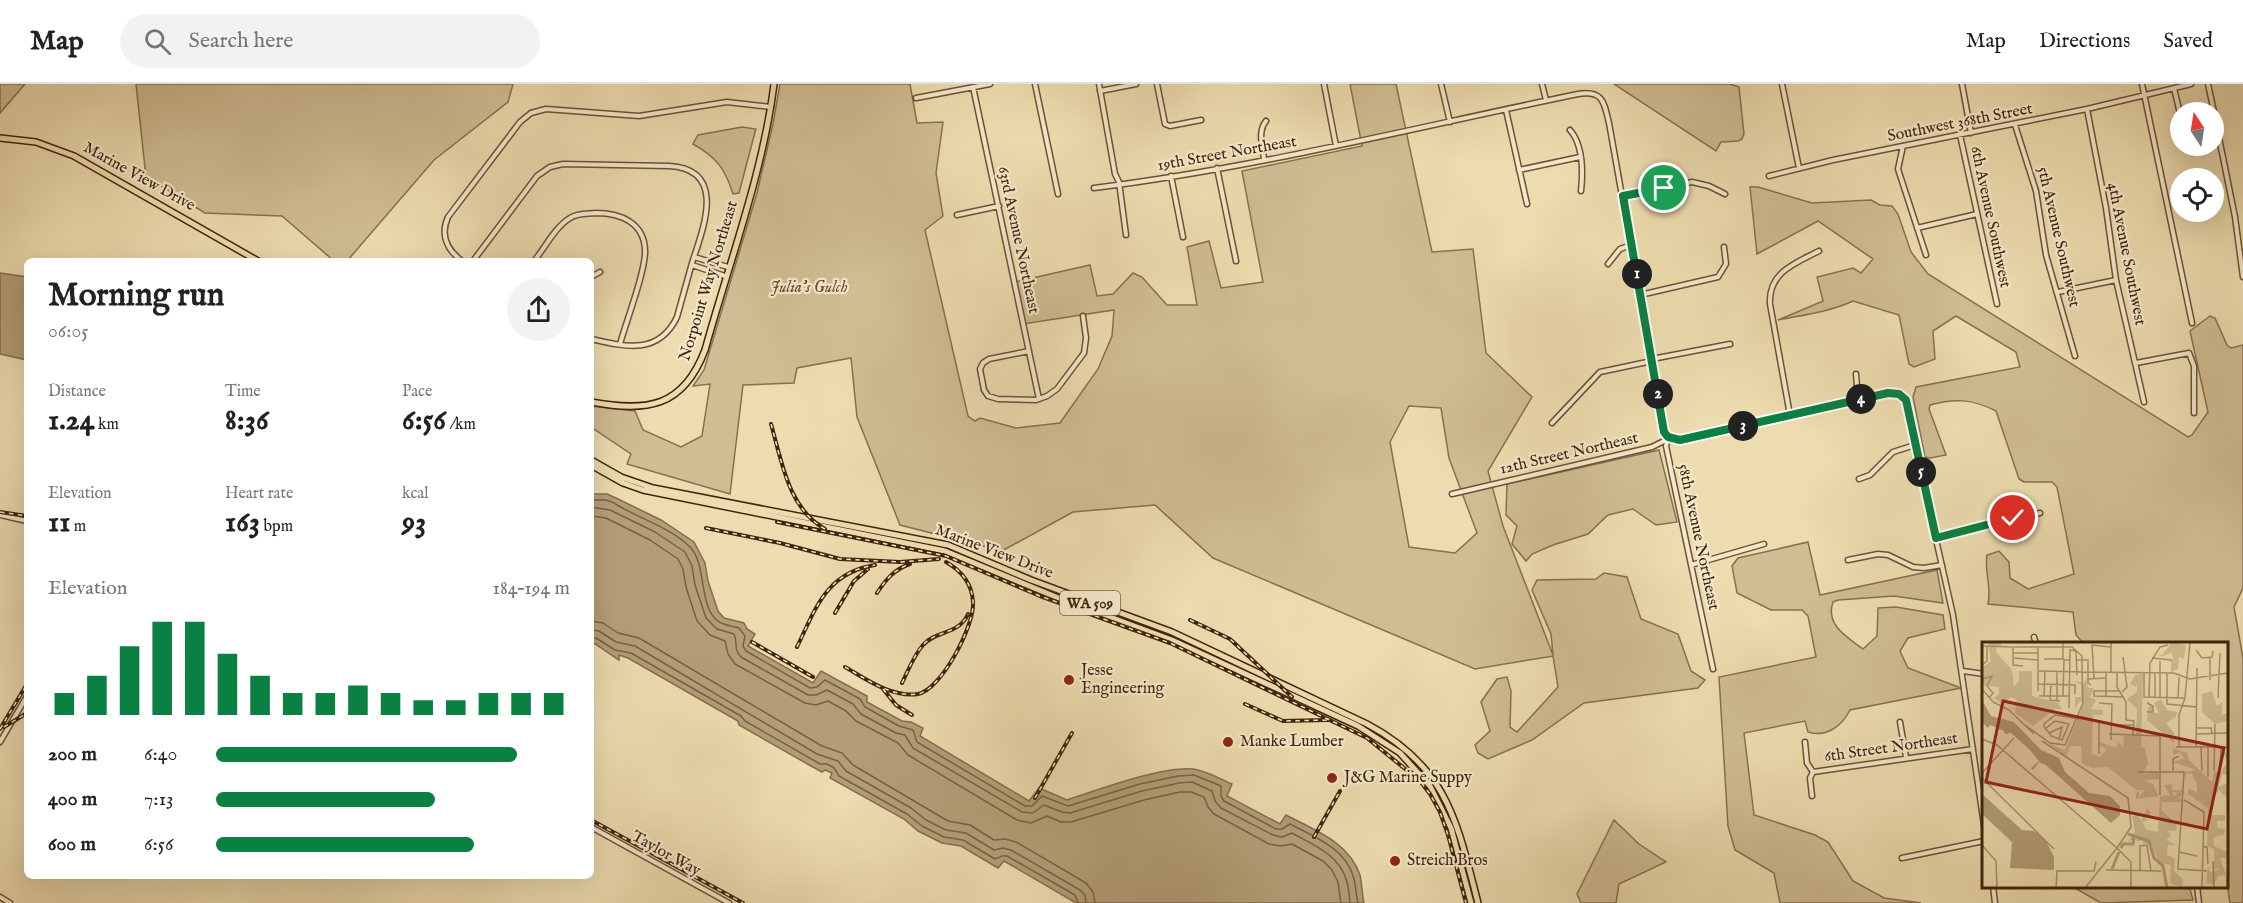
<!DOCTYPE html>
<html lang="en">
<head>
<meta charset="utf-8">
<style>
  :root { --surface:#fff; --page:#f2f2f2; --text:#222; --muted:#767676; --line:#e0e0e0; --accent:#0b8043 }
  body { margin:0; font-family:"IM FELL English",serif; background:var(--page); color:var(--text); height:100vh; display:flex; flex-direction:column; font-size:22px; white-space:nowrap }
  * { box-sizing:border-box; margin:0 }
  p { font-size:20px; color:var(--muted) }
  .icon { flex:none; width:33px; height:33px; fill:none; stroke:currentColor; stroke-width:2; stroke-linecap:round; stroke-linejoin:round }
  .map { position:relative; flex:1; overflow:hidden }
  .drawer { position:absolute; left:24px; top:174px; width:570px; height:621px; display:flex; flex-direction:column; background:var(--surface); border-radius:9px; box-shadow:0 6px 24px #0002 }
  .drawer>* { flex:none }
  .needle { width:39px; rotate:348deg }
  .fabs { position:absolute; left:2170px; top:18px; display:grid; gap:12px }
  .fabs a { display:grid; place-items:center; width:54px; height:54px; border-radius:50%; background:var(--surface); box-shadow:0 6px 24px #0002; font-size:30px }
  .pin { position:absolute; display:grid; place-items:center; width:51px; height:51px; color:#fff; margin:-26px; border:3px solid #fff; border-radius:50%; box-shadow:0 2px 6px #0007 }
  .km { position:absolute; width:30px; height:30px; margin:-15px; border-radius:50%; background:#222; color:#fff; font-size:16px; line-height:30px; text-align:center }
  .round { display:grid; place-items:center; flex:none; width:63px; height:63px; border-radius:32px; background:var(--page) }
  .headline { display:flex; align-items:center; justify-content:space-between; height:102px; padding:0 24px }
  h1 { font-size:33px; font-weight:700; line-height:45px }
  .figures { display:grid; grid-template-columns:repeat(3,1fr); gap:9px; height:102px; padding:6px 24px }
  .figures div { display:grid; align-content:center }
  .figures b { font-size:30px; font-weight:700 }
  .figures small { font-size:16px; font-weight:400 }
  .figures p { font-size:16px }
  .chart { height:168px; padding:12px 24px }
  .chart p { display:flex; justify-content:space-between }
  .chart svg { width:100%; height:108px; margin-top:6px; stroke:var(--accent); stroke-width:6 }
  ul { padding:0 24px; list-style:none; font-size:20px }
  li { display:grid; grid-template-columns:96px 72px 1fr; align-items:center; height:45px }
  li i { height:15px; border-radius:8px; background:var(--accent) }
  header { display:flex; align-items:center; gap:36px; box-sizing:border-box; height:84px; padding:0 30px; background:var(--surface); border-bottom:2px solid var(--line) }
  header strong { font-size:28px }
  nav { display:flex; gap:33px; margin-inline-start:auto; font-size:21px }
  .search { width:420px; height:54px; background:var(--page); display:flex; align-items:center; gap:15px; box-sizing:border-box; padding:0 21px; border-radius:33px; color:var(--muted); font-size:22px }
  .map>svg:first-child { display:block }
  .green { fill:#d0bd93; stroke:#88704f; stroke-width:1.5; fill-rule:evenodd }
  .water { fill:#b39d77; stroke:#856d4c; stroke-width:1.5 }
  .lines { fill:none; stroke-linecap:round; stroke-linejoin:round }
  .shore { stroke:#7a6041; stroke-width:1.5 }
  .minor-casing { stroke:#6c5234; stroke-width:7 }
  .major-casing { stroke:#41240b; stroke-width:8 }
  .minor { stroke:#f3e8cb; stroke-width:4 }
  .major { stroke:#eddcaf; stroke-width:5 }
  .rail-casing { stroke:#41240b; stroke-width:4 }
  .rail { stroke:#f3e8cb; stroke-width:1.5; stroke-dasharray:4.5; stroke-linecap:butt }
  .route-casing { stroke:#fff; stroke-width:12 }
  .route { stroke:#0b8043; stroke-width:8 }
  .poi-dot { fill:#8f2418; stroke:#f3e8cb; stroke-width:2 }
  .labels { text-anchor:middle; dominant-baseline:central; stroke-width:4.5; stroke-linejoin:round; paint-order:stroke }
  .shield { fill:#f3e8cb; stroke:#765f45; stroke-width:1.5 }
  .shield-label { font-size:15px; font-weight:bold; fill:#41240b }
  .street-label { font-size:16px; fill:#41240b; stroke:#f3e8cb }
  .park-label { font-size:16px; font-style:italic; fill:#654a2d; stroke:#f3e8cb }
  .poi-label { font-size:16px; fill:#41240b; stroke:#f3e8cb; text-anchor:start }
  .inset-river { fill:none; stroke:#b39d77; stroke-width:3 }
  .inset-road { fill:none; stroke:#a8926d; stroke-width:1.5 }
  .view { fill:#8f2418; fill-opacity:0.15; stroke:#8f2418; stroke-width:3 }
  .inset-edge { fill:none; stroke:#41240b; stroke-width:3 }
</style>
</head>
<body>
<header>
<strong>Map</strong>
<div class="search"><svg class="icon" aria-label="search" viewBox="0 0 24 24"><circle cx="10" cy="10" r="6"/><path d="M15 15l6 6"/></svg>Search here</div>
<nav><a>Map</a><a>Directions</a><a>Saved</a></nav>
</header>
<div class="map">
<svg width="2243" height="819" viewBox="0 0 2243 819">
  <rect width="100%" height="100%" fill="#eddcaf"/>
  <filter id="stains"><feTurbulence type="fractalNoise" baseFrequency=".00333" numOctaves="4"/><feColorMatrix values="0 0 0 0 .2 0 0 0 0 .09 0 0 0 0 .02 0 0 0 .5 -.17"/></filter>
  <radialGradient id="worn" r=".72"><stop offset=".6" stop-color="#630" stop-opacity="0"/><stop offset="1" stop-color="#630" stop-opacity=".3"/></radialGradient>
  <!-- green -->
  <path class="green" d="M0 0H25L0 29Z
    M136 0H513L508 18 434 76 347 177H334L282 132 205 129 146 93Z
    M780 0H910L917 39 943 38 936 89 943 132 925 146 968 332 975 337 980 334 1016 344 1060 339 1098 285 1112 252 1114 226 1023 240 1015 198 1090 181 1097 212 1113 210 1133 189 1142 193 1167 221H1197L1187 163 1209 157 1221 204 1263 198 1242 87 1362 62 1350 0H1396L1432 168 1473 165 1486 269 1532 313 1488 387 1503 442 1553 571 1551 550 1532 506 1537 496 1596 495 1604 489 1627 493 1641 535 1678 550 1691 587 1705 596 1698 604 1584 619 1532 656 1488 675 1478 669 1475 661 1490 647 1481 618 1497 595 1507 593 1511 607 1510 643 1517 648 1558 603 1553 572 1475 585 1213 474 1155 421 1073 428 1002 467 900 441 857 333 851 274 797 284 794 299 743 301 730 410 627 380 631 370 591 343V322L635 327 643 346 681 363 702 352 710 300 693 302 704 286 757 109 773 40ZM1409 322 1441 324 1449 374 1477 449 1455 469 1409 463 1390 358Z
    M1614 0H1730L1739 3 1744 50 1742 55 1738 57 1721 58 1716 67Z
    M742 43 756 45 755 48 739 109 733 110C725 84 716 73 693 60L698 51Z
    M1750 103H1758L1812 119 1871 116 1880 121 1892 122 1898 130 1911 168 1928 190 2188 353 2192 351 2208 328 2190 247 2210 232 2215 234 2227 261 2231 264 2243 261V504L2234 523 2243 574V819H2230L2226 793V560L2083 559 2076 551 2073 528 1988 520C1992 503 1984 488 1987 471L1999 467 2009 478 2010 494 2028 505 2074 490 2057 403 2052 398H2024L2019 395 1996 327C1973 315 1954 314 1930 321L1929 325 1946 371 1930 374 1925 373 1913 313 1916 303 2020 283 2016 268 1956 232 1933 247 1935 275 1914 283 1909 280 1899 231 1853 217C1829 228 1803 231 1778 236L1823 217 1817 193 1853 184 1861 189 1873 175 1818 137 1757 170Z
    M1659 366 1677 438 1656 441 1633 425 1608 431 1588 450 1553 461 1532 470 1526 477 1512 460 1517 442 1506 431 1507 400Z
    M1808 458 1820 511 1937 486 1943 519 1894 512 1838 516 1833 518C1825 541 1847 553 1863 565L1877 552 1878 524 1896 523 1943 531 1945 545 1908 554 1900 567 1908 584 1961 604 1850 626C1842 642 1826 654 1808 648L1805 637 1744 649 1754 731 1815 751 1828 758 1853 797 1884 814 1921 819H1780L1774 789 1735 766 1728 742 1719 593 1816 573 1808 532 1802 526H1771L1737 509 1732 482 1738 474Z
    M1614 736 1639 760 1666 778 1619 800 1616 819H1581L1577 810Z
    M2073 803H2183L2190 805 2193 816 2101 819Z"/>
  <!-- water -->
  <path class="water" d="M0 189 27 193V276L0 270Z
    M591 410H607L616 414 661 436 694 458 705 479 708 497 718 527 724 534 744 539 747 545 755 550 748 562 813 599 821 587 867 612V618L902 637 911 638 923 644 920 652 1029 717 1039 704 1067 716C1098 706 1162 682 1193 685 1205 686 1220 695 1232 700L1227 712 1280 740 1286 731C1314 746 1349 758 1360 791 1362 800 1362 810 1364 819H1076L1004 777 998 784 961 762 942 759 918 747 904 735 830 694 832 689 825 686 822 688 811 682 739 641 738 637 628 574 619 571V576L591 557Z"/>
  <g class="lines">
    <!-- shore -->
    <path class="shore" d="M591 416H606L614 419C637 434 670 443 690 463 708 481 697 526 721 539 727 542 734 542 739 544L745 552 743 562 746 567 810 604 817 603 825 596 860 615 865 623 899 642 913 646 917 658 1025 722H1032L1042 712 1068 722 1140 700 1178 692 1194 691 1221 702V712L1224 717 1276 745H1282L1290 740C1315 753 1347 765 1354 795 1356 803 1356 811 1358 819
      M591 423 610 426 655 448 685 468 692 482 695 501 706 534 717 545 734 550C738 558 733 565 741 573L808 611H816L827 606 853 620 861 630 896 649 905 651 913 664 1022 728 1033 729 1044 721 1062 728 1070 729 1142 707 1179 699 1192 698 1212 707 1215 717 1221 724 1273 751 1282 753 1292 749C1313 761 1338 770 1346 795 1349 802 1349 811 1350 819
      M591 432 606 434 650 456 678 475 683 485 686 503 697 537 710 551 725 557 728 570 735 580 805 619 816 621 828 617 846 627 856 637 898 659 908 671 1017 736 1031 739 1047 732 1061 738H1071L1144 716 1180 708H1191L1204 713 1208 723 1214 730 1269 760 1281 762 1292 760 1323 777 1332 786 1338 798 1341 819
      M591 537 603 539 618 549 639 554 822 662 842 669 853 681 948 737 970 741 994 756 1005 755 1016 758 1086 799 1093 808 1095 819
      M591 546 599 547 616 558 635 562 817 670 838 677 846 687 911 724 926 736 946 746 966 749 994 766 1003 764 1011 766 1080 806 1085 811 1086 819
      M591 554H596L615 566 631 569 741 632 745 637 820 680H827L834 684 839 692 907 730 922 742 944 753 963 756 995 775 1002 772H1007L1075 811 1078 819"/>
    <defs>
      <path id="minor" d="M1035 0 1058 110
        M1099 0 1115 90 1119 98 1126 151
        M1157 0 1165 40 1170 42 1201 36
        M1324 0 1336 62
        M1441 0 1450 38
        M1542 0 1546 16
        M1782 0 1799 84
        M1962 0 1971 49
        M2142 0 2192 239
        M2208 0 2214 28
        M973 3 1039 315
        M2174 4 2181 34
        M1100 7 1136 0
        M916 14 990 0
        M2087 25 2106 124 2116 196 2144 318
        M1506 26 1527 120
        M2214 29 2235 133 2243 193
        M2015 41 2036 107 2046 171 2075 272
        M1570 46C1583 61 1583 88 1581 107
        M1960 51 1997 220
        M1903 62 1898 85 1926 171
        M1264 76C1263 63 1257 48 1266 37
        M1217 84 1236 177
        M1519 86 1580 73
        M1171 92 1183 153
        M1769 92 1833 76 2087 25 2191 0
        M1094 104C1256 84 1417 43 1578 10 1603 6 1604 18 1609 39L1664 348 1668 353 1666 362 1713 585
        M1664 104 1667 121
        M1623 112 1692 98 1709 102 1725 110
        M957 131 999 122
        M1917 144 1977 130
        M694 173 728 183
        M462 177C447 166 440 151 448 133L520 38 531 29 546 25 639 32 727 18 771 23
        M473 177 537 92 550 83 563 80 669 82C728 85 703 145 692 179 687 197 682 215 677 233 659 271 626 263 591 255
        M534 177C545 164 555 143 570 134 577 129 587 130 596 129 621 129 644 139 645 166 646 186 626 238 620 260
        M1608 180 1620 165 1631 161
        M692 181 725 192
        M591 193 600 188
        M2058 208 2116 196
        M1640 211 1718 193 1726 180 1724 163
        M1029 267 989 275 983 279 980 285 984 306 988 312 998 315 1036 316 1047 312 1057 305 1084 269 1086 254 1083 232
        M1652 275 1730 260
        M2136 279 2189 269 2194 282V329
        M1856 290 1858 315
        M1790 331 1770 220C1768 188 1796 179 1819 167
        M1552 339 1600 288 1652 277
        M1668 353 1680 356 1697 353 1888 309 1899 310 1904 313 1953 531 1984 741
        M1859 395 1870 391 1893 368 1915 361
        M1452 410 1652 363 1666 356
        M0 431 27 437
        M1937 454 2040 429
        M1848 476 1878 470 1888 471 1913 483 1924 484 1942 481
        M1691 481 1764 460
        M2034 553 2036 560
        M1963 587 1984 590
        M1900 638 1906 673
        M0 658 27 612
        M1805 658 1807 679 1813 688
        M1813 688 1973 665
        M1812 712 1810 694 1813 688
        M591 743 729 819
        M1902 774 1984 757
        M1993 802 1995 819
        M2197 802 2199 819
        M0 813 10 819"/>
      <path id="major" d="M0 54 36 58 74 72 258 177
        M591 318C647 328 683 324 705 266 729 179 763 89 774 0
        M591 376 621 393 653 404 948 461 1031 496 1172 548 1367 640C1448 683 1457 738 1478 819
        M591 381 623 399 643 406 945 467 1056 513 1172 556 1358 642 1400 669 1430 702 1451 744 1471 819"/>
    </defs>
    <!-- minor casing -->
    <use href="#minor" class="minor-casing"/>
    <!-- major casing -->
    <use href="#major" class="major-casing"/>
    <!-- minor -->
    <use href="#minor" class="minor"/>
    <!-- major -->
    <use href="#major" class="major"/>
    <defs>
      <path id="rail" d="M771 340C782 378 788 424 825 445
        M0 428 27 432
        M777 438 946 472 1040 512 1170 559 1367 654 1420 697 1430 710 1440 728 1448 751 1466 819
        M706 444 780 459 840 475 900 478 939 475
        M877 509C886 495 895 485 910 480
        M835 529 854 497 868 485
        M1190 536 1230 555 1292 613
        M752 558 813 593
        M797 563C816 524 826 489 875 481
        M845 583C866 595 892 614 918 610 941 606 975 541 973 518 972 500 962 487 946 478
        M902 599C908 587 914 571 923 561 936 546 959 551 968 530
        M883 605 896 621 912 631
        M1245 620 1283 637 1328 636
        M4 643 27 629
        M0 645 27 600
        M1035 714 1072 649
        M591 736 743 819
        M1314 753 1340 707"/>
    </defs>
    <!-- rail casing -->
    <use href="#rail" class="rail-casing"/>
    <!-- rail -->
    <use href="#rail" class="rail"/>
  </g>
  <g class="lines">
    <defs>
      <path id="route" d="M1664 104 1623 112 1664 348 1668 353 1680 356 1888 309 1899 310 1906 316 1936 454 2013 434"/>
    </defs>
    <!-- route casing -->
    <use href="#route" class="route-casing"/>
    <!-- route -->
    <use href="#route" class="route"/>
  </g>
  <!-- markers -->
  <g class="poi-dot">
    <circle cx="1069" cy="596" r="6"/>
    <circle cx="1228" cy="658" r="6"/>
    <circle cx="1332" cy="694" r="6"/>
    <circle cx="1395" cy="777" r="6"/>
  </g>
  <g class="labels">
    <!-- shield labels -->
    <rect class="shield" x="1060" y="507" width="60" height="24" rx="4.5"/>
    <g class="shield-label">
      <text x="1090" y="519">WA 509</text>
    </g>
    <!-- street labels -->
    <g class="street-label">
      <text transform="translate(1960 39) rotate(-11)">Southwest 368th Street</text>
      <text transform="translate(1227 70) rotate(-10)">19th Street Northeast</text>
      <text transform="translate(139 93) rotate(29)">Marine View Drive</text>
      <text transform="translate(1990 133) rotate(78)">6th Avenue Southwest</text>
      <text transform="translate(2058 153) rotate(77)">5th Avenue Southwest</text>
      <text transform="translate(1018 156) rotate(78)">63rd Avenue Northeast</text>
      <text transform="translate(2126 170) rotate(79)">4th Avenue Southwest</text>
      <text transform="translate(709 197) rotate(-73)">Norpoint Way Northeast</text>
      <text transform="translate(1569 370) rotate(-13)">12th Street Northeast</text>
      <text transform="translate(1698 453) rotate(78)">58th Avenue Northeast</text>
      <text transform="translate(994 468) rotate(21)">Marine View Drive</text>
      <text transform="translate(1891 664) rotate(-8)">6th Street Northeast</text>
      <text transform="translate(666 770) rotate(29)">Taylor Way</text>
    </g>
    <!-- park labels -->
    <g class="park-label">
      <text x="809" y="204">Julia's Gulch</text>
    </g>
    <!-- poi labels -->
    <g class="poi-label">
      <text x="1081" y="587">Jesse<tspan x="1081" dy="18">Engineering</tspan></text>
      <text x="1240" y="658">Manke Lumber</text>
      <text x="1344" y="694">J&amp;G Marine Suppy</text>
      <text x="1407" y="777">Streich Bros</text>
    </g>
  </g>
  <!-- overview -->
  <g transform="translate(1982 558)">
    <rect width="246" height="246" fill="#eddcaf"/>
    <path d="M6 0H18L20 4H15L14 10 30 28 32 45 37 39V29H50V54L76 61 80 67H73L51 84 33 71 35 58 29 55 20 62 12 56 17 52V45L0 43V26L9 19ZM190 0 204 3 202 17 197 15 196 27 189 30V20L186 19 191 18 190 10 180 15 175 12 180 13ZM161 32 159 105 163 106 166 122 160 132 177 130V137L161 138 171 142 177 154 154 157V151L157 149V155L162 148H154L126 125 110 126 100 121 99 104H88L84 115 66 101 83 108 102 61 98 59 93 66V55H99V43L92 39 102 41 104 36 106 46H112L108 55 114 58 109 67 121 68V73H111L110 112 118 115 125 107 117 104V100L134 106 137 100 141 105 142 94 154 93 155 67 145 57 155 50V41L154 45 148 42 153 33ZM230 49 235 64 240 60V73L246 71V79L233 82 220 70V52ZM179 57 185 68 195 70 194 75 184 81 192 91V101L165 78 166 65 170 64 171 71H177L172 61ZM191 106 205 111 207 118 230 140 232 129 237 132 245 121 241 109 246 112V134L240 132 236 145 246 141V157L237 148 230 158V173H243V179H235V186L243 187 242 192 231 196 232 204 245 210V216H238L244 233 236 234 232 243 224 241 226 224 228 230 239 227H232V207L225 204 226 166 206 152 207 147 215 151V142L210 132 205 131 203 136V130L214 128 191 120 202 116 198 111 191 113ZM190 142V148H202V151L190 150 193 154 195 150 202 152 197 155 202 160H180L179 168 195 182 194 189 186 188 189 194 184 198 194 203H186L185 213 193 217 192 229 201 237 200 246 188 241 189 223 177 221 170 203 161 201V197L155 200 154 195 146 200 153 189 150 174 156 173 159 179 165 166 169 171 163 175 166 179 160 180 165 188 176 190 178 154 188 153 182 143Z" fill="#d0bd93"/>
    <path d="M0 58 9 74 32 80 59 108 77 116 83 130 107 151 128 154 138 164V173L129 181 64 123 57 120 51 128 49 126 57 119 47 107 29 91 23 92 22 89 8 83 6 86 0 80ZM0 152 40 188 52 189 64 199 72 215V228L28 226 30 200 0 172Z" fill="#b39d77"/>
    <path class="inset-river" d="M146 192 167 199 172 216 181 224 185 246M139 206 141 202H151L152 195M130 227 137 210"/>
    <path class="inset-road" d="M0 4 30 5M31 5H90L100 14V30L57 29M31 5V23L41 24M56 5V49M214 8 220 16 230 15 231 9M31 11H56M32 16 55 18M170 16 190 18M228 16V38M62 17H81V0M94 18H106V41L109 43M0 23 5 19V5M129 30V0M135 31V45L144 60V78L152 79 151 93M162 31V55L203 56M185 31V62L215 65M112 36 110 3 129 5M0 37 10 34 5 44 11 51 7 56M106 37 124 36M56 42 93 43V52M69 42 68 58 78 59M0 47 11 60 27 68 52 92M138 49H112V54L142 55M140 50 145 45 141 15M57 54H87M62 54 63 30M81 54 82 18H88M124 55V30M167 55 168 21 178 5 186 3M173 55V31M178 55V19M196 56 197 35M236 56 238 11M75 58V30M117 61 130 62 129 98M165 61 171 64V70H165M87 66 88 8 94 9 95 33M43 83 68 101 83 103 101 61 100 30 192 31 208 37 246 31M129 83H152M215 86H229L230 92M63 87 73 79 87 82 80 98 69 94 68 92 62 85V82L73 73 97 77M67 91 80 85 77 98M127 92 178 94V153M215 92 246 91M0 97 15 103 135 206M60 99 146 156 149 185 135 206M194 105H245M197 105V73L203 56 208 0M214 105 215 26M219 105 220 129M117 112V80M191 129V117L197 114M232 129 233 82M238 129 239 105M156 130H202L196 227 225 229M0 131 32 96M226 135V105M0 136 72 207M202 158 222 170 220 246M246 161V217M0 203 14 219 15 246M221 204 225 205 226 222M135 206 149 220V245M197 210 215 214M231 219 232 246M124 228 179 229M158 229V204L165 203 169 229M74 246 75 229H112L114 220M103 246 135 206M245 246 246 220"/>
    <path class="view" d="M21 59 242 106 225 187 4 140Z"/>
    <rect width="246" height="246" class="inset-edge"/>
  </g>
  <rect width="100%" height="100%" filter="url(#stains)"/>
  <rect width="100%" height="100%" fill="url(#worn)"/>
</svg>
<div class="fabs">
<a><svg class="needle" viewBox="-14 -14 28 28"><path d="M0-13l5 13h-10z" fill="#e53935"/><path d="M0 13l5-13h-10z" fill="#767676"/></svg></a>
<a><svg class="icon" aria-label="locate" viewBox="0 0 24 24"><circle cx="12" cy="12" r="6"/><path d="M12 2v4M12 18v4M2 12h4M18 12h4"/></svg></a>
</div>
<div class="pin" style="left:1664px;top:104px;background:#1e9e55"><svg class="icon" aria-label="arrive" viewBox="0 0 24 24"><path d="M6 21V4h12l-3 4 3 4H6"/></svg></div>
<div class="pin" style="left:2013px;top:434px;background:#d93025"><svg class="icon" aria-label="check" viewBox="0 0 24 24"><path d="M5 12l5 5 9-10"/></svg></div>
<b class="km" style="left:1637px;top:190px">1</b>
<b class="km" style="left:1658px;top:310px">2</b>
<b class="km" style="left:1743px;top:342px">3</b>
<b class="km" style="left:1861px;top:315px">4</b>
<b class="km" style="left:1921px;top:388px">5</b>
<section class="drawer">
<div class="headline"><div><h1>Morning run</h1><p>06:05</p></div><a class="round"><svg class="icon" aria-label="share" viewBox="0 0 24 24"><path d="M12 15V3M7 8l5-5 5 5M5 13v7h14v-7"/></svg></a></div>
<div class="figures">
<div><p>Distance</p><b>1.24<small> km</small></b></div>
<div><p>Time</p><b>8:36</b></div>
<div><p>Pace</p><b>6:56<small> /km</small></b></div>
</div>
<div class="figures">
<div><p>Elevation</p><b>11<small> m</small></b></div>
<div><p>Heart rate</p><b>163<small> bpm</small></b></div>
<div><p>kcal</p><b>93</b></div>
</div>
<div class="chart"><p><span>Elevation</span>184–194 m</p>
<svg viewBox="0 0 160 44" preserveAspectRatio="none"><path d="M5 44V35M15 44V28M25 44V16M35 44V6M45 44V6M55 44V19M65 44V28M75 44V35M85 44V35M95 44V32M105 44V35M115 44V38M125 44V38M135 44V35M145 44V35M155 44V35"/></svg>
</div>
<ul>
<li><b>200 m</b>6:40<i style="width:85%"></i></li>
<li><b>400 m</b>7:13<i style="width:62%"></i></li>
<li><b>600 m</b>6:56<i style="width:73%"></i></li>
</ul>
</section>
</div>
</body>
</html>
